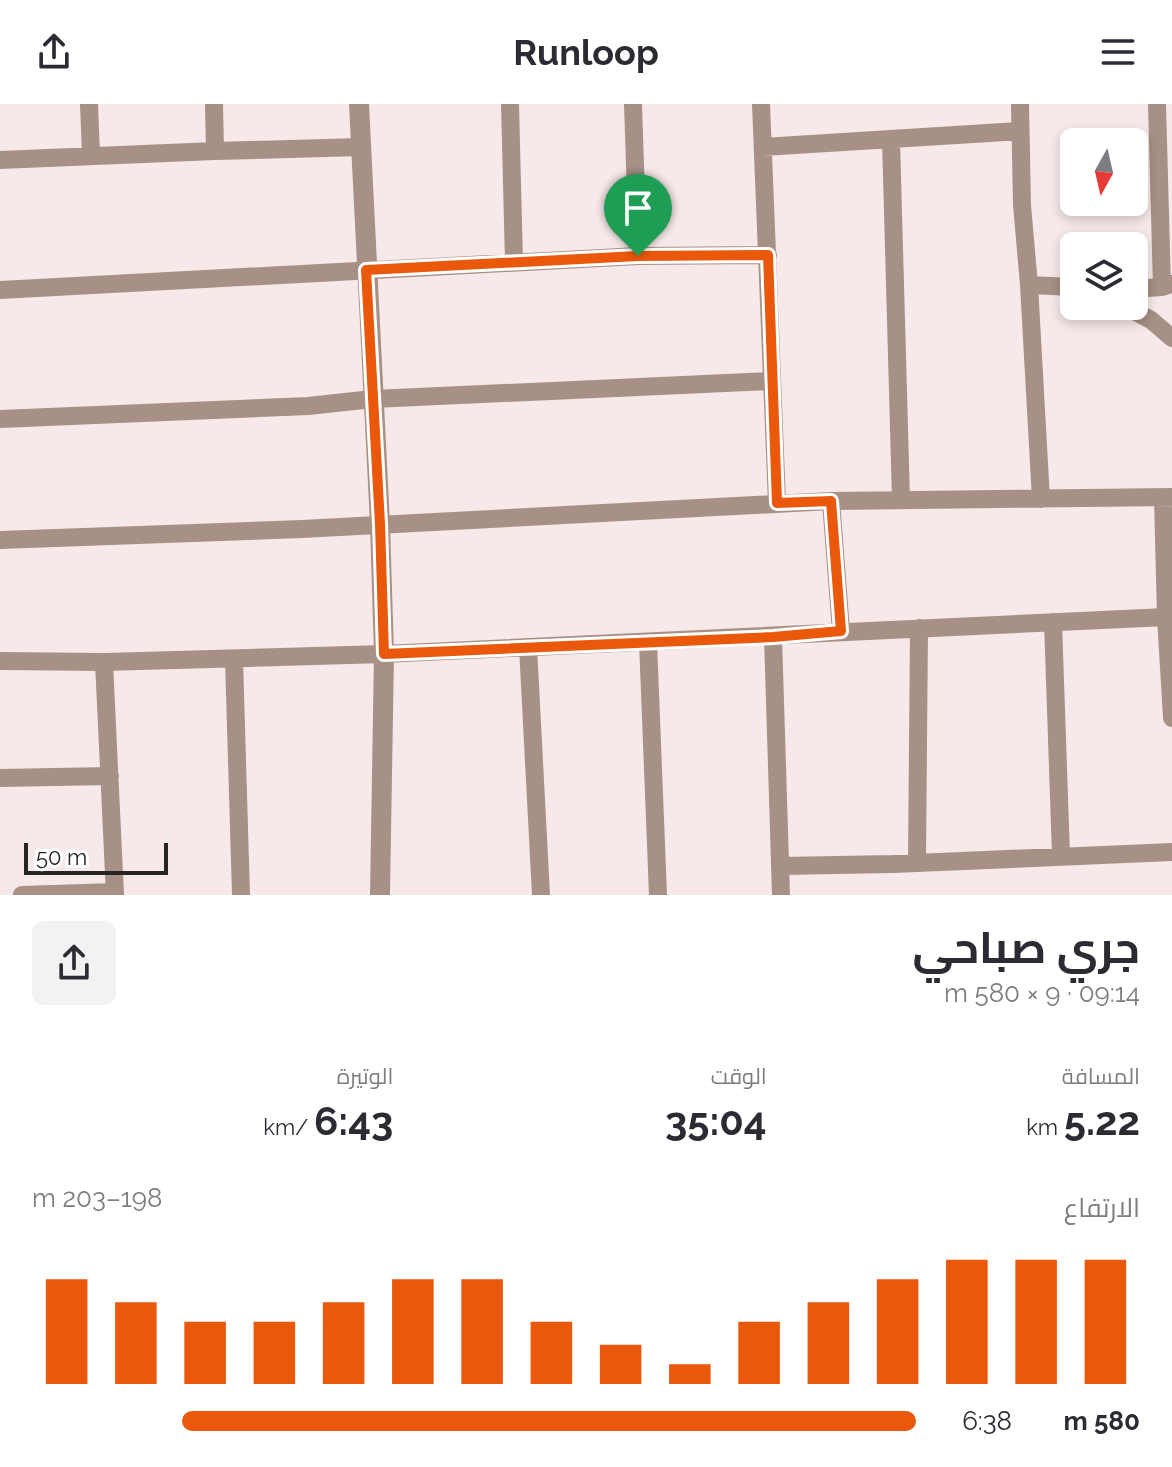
<!DOCTYPE html>
<html lang="ar">
<head>
<meta charset="utf-8">
<style>
  :root { --surface:#fff; --page:#f2f2f3; --text:#2b2b33; --muted:#7c7c81; --accent:#ea580c }
  body { margin:0; font-family:Raleway,Cairo,sans-serif; background:var(--page); color:var(--text); direction:rtl; height:100vh; display:flex; flex-direction:column; font-size:30px; white-space:nowrap }
  * { box-sizing:border-box; margin:0 }
  p { font-size:26px; color:var(--muted) }
  .icon { flex:none; width:44px; height:44px; fill:none; stroke:currentColor; stroke-width:2; stroke-linecap:round; stroke-linejoin:round }
  .map { position:relative; height:791px; overflow:hidden; direction:ltr }
  .sheet { display:flex; flex-direction:column; background:var(--surface); flex:1 }
  .sheet>* { flex:none }
  .needle { width:52px; rotate:188deg }
  .fabs { position:absolute; left:1060px; top:24px; display:grid; gap:16px }
  .fabs a { display:grid; place-items:center; width:88px; height:88px; border-radius:12px; background:var(--surface); box-shadow:0 4px 12px #0003; font-size:40px }
  .scale { position:absolute; left:24px; bottom:20px; width:144px; box-sizing:border-box; padding-left:8px; border:4px solid #292424; border-top:0; font-size:22px; line-height:28px; white-space:nowrap; color:#292424; -webkit-text-stroke:6px #fff; paint-order:stroke }
  .pin { position:absolute; display:grid; place-items:center; width:68px; height:68px; color:#fff; margin:-82px -34px; border-radius:50% 50% 50% 0; rotate:-45deg; box-shadow:0 0 8px #0007 }
  .pin .icon { rotate:45deg }
  .round { display:grid; place-items:center; flex:none; width:84px; height:84px; border-radius:12px; background:var(--page) }
  .head { display:flex; align-items:center; justify-content:space-between; height:136px; padding:0 32px }
  h1 { font-size:44px; font-weight:700; line-height:60px }
  .stats { display:grid; grid-template-columns:repeat(3,1fr); gap:12px; height:136px; padding:8px 32px }
  .stats div { display:grid; align-content:center }
  .stats b { font-size:40px; font-weight:700 }
  .stats small { font-size:22px; font-weight:400 }
  .stats p { font-size:22px }
  .chart { height:224px; padding:16px 32px }
  .chart p { display:flex; justify-content:space-between }
  .chart svg { width:100%; height:144px; margin-top:8px; stroke:var(--accent); stroke-width:6 }
  ul { padding:0 32px; list-style:none; font-size:26px }
  li { display:grid; grid-template-columns:128px 96px 1fr; align-items:center; height:60px }
  li i { height:20px; border-radius:10px; background:var(--accent) }
  header { display:flex; justify-content:space-between; align-items:center; height:104px; padding:0 32px; background:var(--surface); font-size:36px; font-weight:700 }
  .map>svg:first-child { display:block }
  .lines { fill:none; stroke-linecap:round; stroke-linejoin:round }
  .minor { stroke:#a79085; stroke-width:18 }
  .tertiary { stroke:#a79085; stroke-width:20 }
  .route-casing { stroke:#fff; stroke-width:16 }
  .route { stroke:#ea580c; stroke-width:10 }
</style>
</head>
<body>
<header><svg class="icon" aria-label="menu" viewBox="0 0 24 24"><path d="M4 6h16M4 12h16M4 18h16"/></svg>Runloop<svg class="icon" aria-label="share" viewBox="0 0 24 24"><path d="M12 15V3M7 8l5-5 5 5M5 13v7h14v-7"/></svg></header>
<div class="map">
<svg width="1172" height="791" viewBox="0 0 1172 791">
  <rect width="100%" height="100%" fill="#f7e9e9"/>
  <g class="lines">
    <!-- minor -->
    <path class="minor" d="M89 0 91 51
      M214 0 215 47
      M510 0 514 158
      M633 0 638 152
      M761 0 777 399
      M1020 0 1022 101 1029 181 1041 395
      M1157 0 1162 183
      M891 36 901 396
      M763 43 1020 27
      M0 56 215 47 361 43
      M1029 181 1074 183
      M1134 185 1162 183 1171 180
      M0 186 638 152 768 151
      M1125 202 1151 216 1172 234
      M0 315 308 302 373 295 771 277
      M1163 394 1166 513 1172 614
      M831 397 841 527
      M0 436 302 425 831 397 1172 393
      M1053 518 1061 752
      M773 533 781 791
      M648 538 658 791
      M528 543 541 791
      M234 555 241 791
      M0 557 104 558 384 550 1166 513
      M104 558 115 791
      M0 674 110 672
      M917 758 919 524
      M780 762 893 760 1172 748
      M22 791 115 788"/>
    <!-- tertiary -->
    <path class="tertiary" d="M359 0 380 420 384 550 380 791"/>
  </g>
  <g class="lines">
    <defs>
      <path id="route" d="M768 151 777 399 831 397 841 527 773 533 384 550 380 420 366 166 638 152Z"/>
    </defs>
    <!-- route casing -->
    <use href="#route" class="route-casing"/>
    <!-- route -->
    <use href="#route" class="route"/>
  </g>
</svg>
<div class="fabs">
<a><svg class="needle" viewBox="-14 -14 28 28"><path d="M0-13l5 13h-10z" fill="#e53935"/><path d="M0 13l5-13h-10z" fill="#7c7c81"/></svg></a>
<a><svg class="icon" aria-label="layers" viewBox="0 0 24 24"><path d="M12 4l9 5-9 5-9-5zM3 14l9 5 9-5"/></svg></a>
</div>
<div class="scale">50 m</div>
<div class="pin" style="left:638px;top:152px;background:#1e9e55"><svg class="icon" aria-label="arrive" viewBox="0 0 24 24"><path d="M6 21V4h12l-3 4 3 4H6"/></svg></div>
</div>
<section class="sheet">
<div class="head"><div><h1>جري صباحي</h1><p>09:14 · 9 × 580 m</p></div><a class="round"><svg class="icon" aria-label="share" viewBox="0 0 24 24"><path d="M12 15V3M7 8l5-5 5 5M5 13v7h14v-7"/></svg></a></div>
<div class="stats">
<div><p>المسافة</p><b>5.22<small> km</small></b></div>
<div><p>الوقت</p><b>35:04</b></div>
<div><p>الوتيرة</p><b>6:43<small> /km</small></b></div>
</div>
<div class="chart"><p><span>الارتفاع</span>198–203 m</p>
<svg viewBox="0 0 160 44" preserveAspectRatio="none"><path d="M5 44V12M15 44V19M25 44V25M35 44V25M45 44V19M55 44V12M65 44V12M75 44V25M85 44V32M95 44V38M105 44V25M115 44V19M125 44V12M135 44V6M145 44V6M155 44V6"/></svg>
</div>
<ul>
<li><b>580 m</b>6:38<i style="width:83%"></i></li>
</ul>
</section>
</body>
</html>
